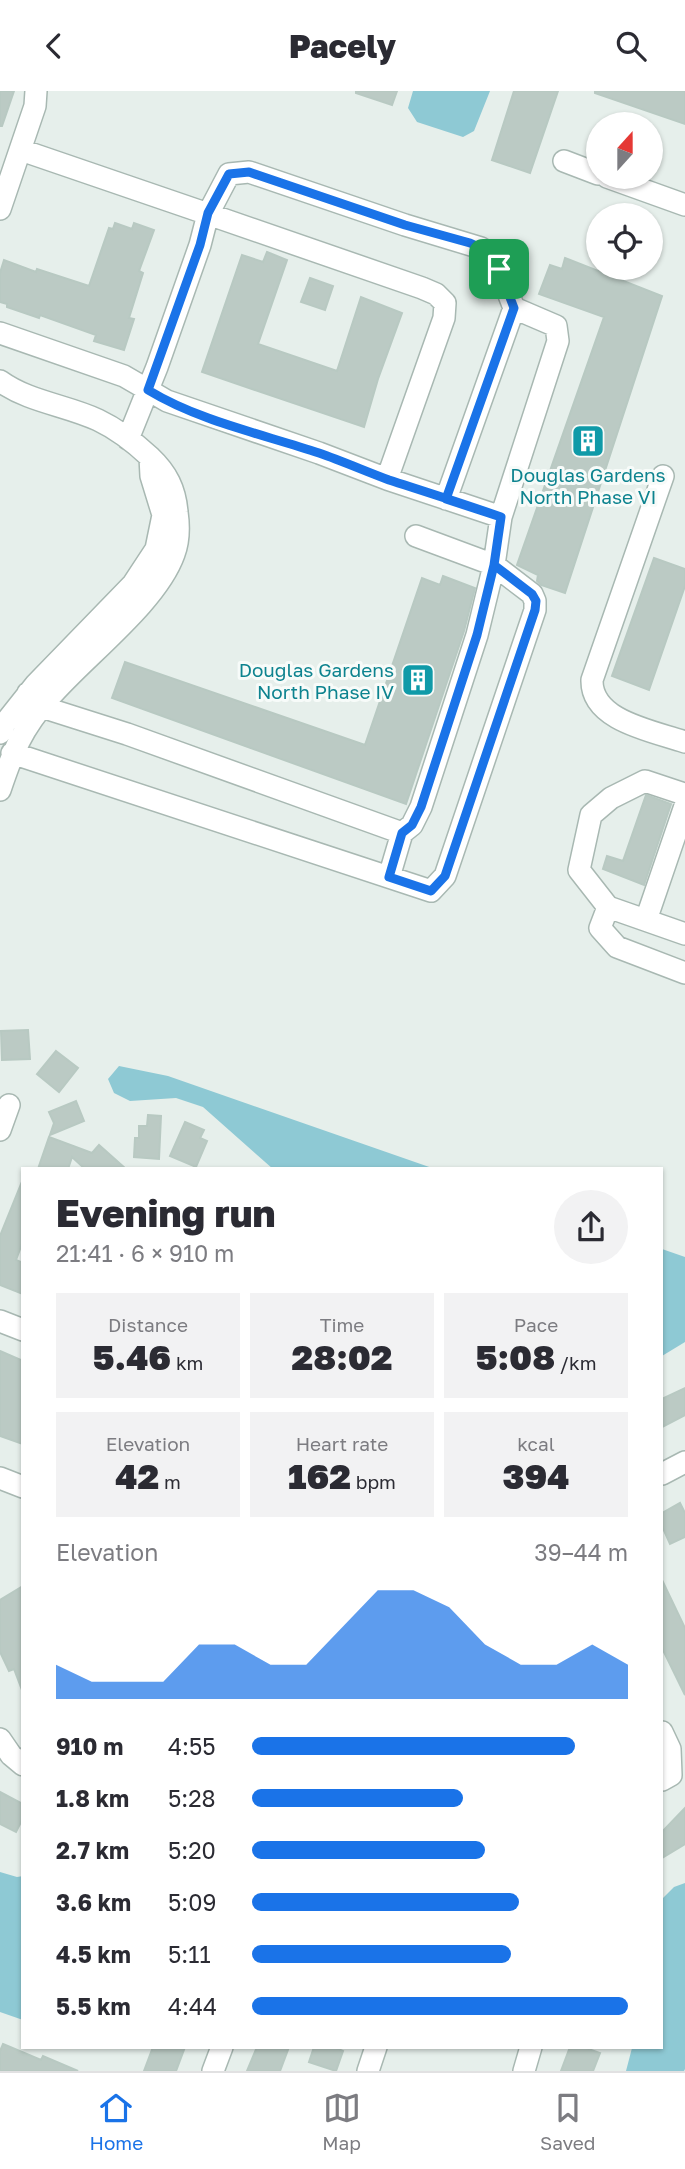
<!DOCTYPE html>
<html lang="en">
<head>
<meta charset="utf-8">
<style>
  :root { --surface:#fff; --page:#f2f2f3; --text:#2b2b33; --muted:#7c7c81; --line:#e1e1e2; --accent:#1a73e8 }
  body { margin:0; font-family:"Golos Text",sans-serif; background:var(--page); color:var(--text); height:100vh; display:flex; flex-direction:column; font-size:26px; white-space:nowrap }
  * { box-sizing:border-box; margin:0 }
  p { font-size:23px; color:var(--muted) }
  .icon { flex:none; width:38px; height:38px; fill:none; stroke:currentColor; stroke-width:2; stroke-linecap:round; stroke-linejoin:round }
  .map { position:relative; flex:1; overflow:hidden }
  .panel { position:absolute; left:21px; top:1076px; width:642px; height:882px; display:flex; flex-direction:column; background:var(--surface); border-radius:0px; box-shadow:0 2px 5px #0004 }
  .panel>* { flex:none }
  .needle { width:46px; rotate:21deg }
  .buttons { position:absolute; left:586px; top:21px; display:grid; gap:14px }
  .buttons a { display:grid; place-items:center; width:77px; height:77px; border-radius:50%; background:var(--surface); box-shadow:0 2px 5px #0004; font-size:35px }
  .pin { position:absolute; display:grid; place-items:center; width:60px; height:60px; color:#fff; margin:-30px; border-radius:14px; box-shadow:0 4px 10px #0006 }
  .round { display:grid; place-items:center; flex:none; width:74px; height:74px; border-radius:37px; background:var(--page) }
  .headline { display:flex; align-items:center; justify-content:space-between; height:119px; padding:0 35px }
  h1 { font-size:38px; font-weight:800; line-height:52px }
  .stats { display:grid; grid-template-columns:repeat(3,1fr); gap:10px; height:119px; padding:7px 35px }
  .stats div { display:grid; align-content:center; border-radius:0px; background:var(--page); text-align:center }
  .stats b { font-size:35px; font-weight:800 }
  .stats small { font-size:19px; font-weight:400 }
  .stats p { font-size:19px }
  .chart { height:196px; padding:14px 35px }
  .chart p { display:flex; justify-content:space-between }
  .chart svg { width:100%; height:126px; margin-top:7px; fill:var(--accent); opacity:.7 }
  ul { padding:0 35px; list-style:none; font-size:23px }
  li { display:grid; grid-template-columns:112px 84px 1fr; align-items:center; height:52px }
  li i { height:18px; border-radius:9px; background:var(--accent) }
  header { display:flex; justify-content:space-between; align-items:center; height:91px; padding:0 35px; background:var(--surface); font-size:32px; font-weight:800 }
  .menu { display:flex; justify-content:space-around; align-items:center; height:98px; border-top:2px solid var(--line); background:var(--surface); font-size:19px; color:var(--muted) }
  .menu a { display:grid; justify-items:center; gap:4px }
  .menu .current { color:var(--accent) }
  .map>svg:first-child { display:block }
  .water { fill:#8ec9d4 }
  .building { fill:#bbcac4; stroke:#b8c9c2; stroke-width:2 }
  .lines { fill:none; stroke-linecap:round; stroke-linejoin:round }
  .minor-casing { stroke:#a8b8b2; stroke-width:24 }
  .minor { stroke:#fff; stroke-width:21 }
  .route-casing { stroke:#fff; stroke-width:14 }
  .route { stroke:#1a73e8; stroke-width:9 }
  .labels { text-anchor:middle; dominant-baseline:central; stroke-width:6; stroke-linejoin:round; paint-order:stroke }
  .culture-label { font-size:19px; fill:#0d838f; stroke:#f7fbf9 }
</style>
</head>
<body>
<header><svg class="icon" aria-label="back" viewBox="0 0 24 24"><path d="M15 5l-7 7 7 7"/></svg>Pacely<svg class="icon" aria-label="search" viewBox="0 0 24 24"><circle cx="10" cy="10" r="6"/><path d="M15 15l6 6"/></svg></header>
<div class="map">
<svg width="685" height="1980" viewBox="0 0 685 1980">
  <rect width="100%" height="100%" fill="#e6efeb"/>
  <!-- water -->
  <path class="water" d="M413 0H490L474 40 463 46 417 31 408 17Z
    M119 975 168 985 435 1078H273L203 1016 176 1007 130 1010 114 1002 108 988Z
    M662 1158 685 1166V1251L662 1265Z
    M0 1781 17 1786 23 1785V1929L0 1921Z
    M685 1792V1978L684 1980H626L632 1957 662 1956V1808L674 1796Z"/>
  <!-- building -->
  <path class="building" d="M0 0H14L2 35H0Z
    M356 0H397L392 14 356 2Z
    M514 0H558L530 82 492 69Z
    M595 0H685V33L595 2Z
    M115 132 132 138 134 132 154 139 139 180 143 182 129 227 134 228 124 259 94 250 96 244 40 224 39 227 7 216V213L0 211V182L4 169 36 181 37 178 89 195 109 137 113 138Z
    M267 161 287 169 258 253 337 280 361 206 402 222 378 288 364 336 202 281 242 164 263 171Z
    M565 167 662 205 565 502 541 494 537 490 538 484 517 474 604 226 539 203 550 174 562 178Z
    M310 187 333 195 325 219 301 211Z
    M654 467 685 478V495L649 599 612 585Z
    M443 485 475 497 464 540 406 713 112 607 125 571 365 654 422 487 440 494Z
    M646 704 671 713 644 794 603 778 607 765 623 770Z
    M28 939 30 968 2 969 1 940Z
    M56 960 78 977 59 1001 37 983Z
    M76 1010 84 1030 50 1044 54 1032 49 1021Z
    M148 1024 161 1025 159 1068 134 1066 135 1047H139V1035H147Z
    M185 1031 204 1039 200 1047 207 1050 196 1076 170 1065Z
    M49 1046 92 1062 99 1054 126 1078H85L72 1066 68 1078H38Z
    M23 1088V1150L16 1169 23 1172V1203L0 1194V1145Z
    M0 1260 23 1270V1353L0 1345Z
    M685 1297V1324L662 1336V1308Z
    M680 1412 685 1422V1446L670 1453 662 1435V1422Z
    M662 1489 685 1537V1604L662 1557Z
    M23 1495V1599H22L14 1578 9 1580 0 1561V1509Z
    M0 1701 23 1713V1727L16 1741 0 1733Z
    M685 1717V1753L662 1767V1741Z
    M3 1953 41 1969 43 1965 78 1980H0V1960Z
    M153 1956H185L176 1980H144Z
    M257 1956H289L280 1980H247Z
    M314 1956H334L343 1960 336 1980 309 1971Z
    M570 1956H583L600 1962 593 1980H561Z"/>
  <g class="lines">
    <defs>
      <path id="minor" d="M21 59 208 123 200 154 157 276 128 348
        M564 70 598 83
        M607 86 685 114
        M0 118 35 15 36 0
        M0 242 124 285 167 310 319 362 387 388 444 227 445 212 436 203 422 197 208 123 229 83 249 81 405 134 481 157 492 166 499 178 514 217 556 235 558 250 501 426 494 474 477 544 421 716 412 734 402 742 127 643 42 616 28 602
        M0 290C29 311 66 314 98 329 117 338 135 352 150 366 167 382 175 398 177 421 179 435 179 450 174 463 156 513 85 565 49 607 22 638 13 660 0 699
        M663 385 592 589C591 630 653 640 685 651
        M387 388 501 426
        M446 408 514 217
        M0 642 5 632 36 593 133 493 156 458 163 424 151 385 150 366
        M12 662 431 800 445 785 535 519V510L532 503 494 474 416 445
        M389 786 402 742
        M608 816 579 779 591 724 611 707 645 690 681 702 685 706
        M646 829 685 715
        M685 843 608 816 600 837 617 856 685 882
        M0 1039 9 1014
        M0 1230 23 1239
        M662 1383 685 1371
        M0 1387 23 1396
        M662 1641 670 1658 671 1684 662 1689
        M0 1648 11 1664 23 1674
        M213 1980 222 1956
        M368 1980 376 1956
        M524 1980 531 1956"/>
    </defs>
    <!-- minor casing -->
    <use href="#minor" class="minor-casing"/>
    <!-- minor -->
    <use href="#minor" class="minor"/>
  </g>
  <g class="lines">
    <defs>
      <path id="route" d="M499 178 492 166 481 157 470 152 405 134 249 81 229 83 208 122 200 154 148 299C199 330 262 343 319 362 342 370 365 380 389 389 426 401 464 413 501 426L494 474 477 544 421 716 412 734 402 742 389 786 431 800 445 785 535 519 536 510 532 503 494 474 501 426 446 408 514 217 499 178"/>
    </defs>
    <!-- route casing -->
    <use href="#route" class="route-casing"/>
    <!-- route -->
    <use href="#route" class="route"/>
  </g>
  <!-- icons -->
  <defs>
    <symbol id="building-square" viewBox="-11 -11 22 22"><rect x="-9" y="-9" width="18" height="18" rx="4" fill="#0f9aa8" stroke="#f7fbf9"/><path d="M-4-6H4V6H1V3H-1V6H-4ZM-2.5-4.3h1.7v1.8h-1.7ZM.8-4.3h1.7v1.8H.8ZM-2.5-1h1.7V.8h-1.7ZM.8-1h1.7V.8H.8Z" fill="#fff"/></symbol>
  </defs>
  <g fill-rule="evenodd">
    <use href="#building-square" x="569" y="331" width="38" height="38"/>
    <use href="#building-square" x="399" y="570" width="38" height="38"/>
  </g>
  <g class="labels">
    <!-- culture labels -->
    <g class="culture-label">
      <text x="588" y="383">Douglas Gardens<tspan x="588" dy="22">North Phase VI</tspan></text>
      <text x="394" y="578" text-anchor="end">Douglas Gardens<tspan x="394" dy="22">North Phase IV</tspan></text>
    </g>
  </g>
</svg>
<div class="buttons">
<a><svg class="needle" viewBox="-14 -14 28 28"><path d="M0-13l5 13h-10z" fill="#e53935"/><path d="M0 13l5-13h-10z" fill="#7c7c81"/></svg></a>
<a><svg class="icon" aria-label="locate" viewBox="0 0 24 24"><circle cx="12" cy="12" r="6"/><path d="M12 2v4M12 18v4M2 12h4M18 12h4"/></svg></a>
</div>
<div class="pin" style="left:499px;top:178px;background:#1e9e55"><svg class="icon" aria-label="arrive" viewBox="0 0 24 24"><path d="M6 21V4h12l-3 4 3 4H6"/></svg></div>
<section class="panel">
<div class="headline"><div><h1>Evening run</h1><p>21:41 · 6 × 910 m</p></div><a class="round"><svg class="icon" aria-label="share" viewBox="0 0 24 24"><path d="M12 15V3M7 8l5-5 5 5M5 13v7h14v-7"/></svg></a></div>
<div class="stats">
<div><p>Distance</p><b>5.46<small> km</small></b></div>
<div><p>Time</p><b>28:02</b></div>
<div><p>Pace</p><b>5:08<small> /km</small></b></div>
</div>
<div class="stats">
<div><p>Elevation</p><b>42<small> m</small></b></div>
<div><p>Heart rate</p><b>162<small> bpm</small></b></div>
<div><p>kcal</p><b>394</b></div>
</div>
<div class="chart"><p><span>Elevation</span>39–44 m</p>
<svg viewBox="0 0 160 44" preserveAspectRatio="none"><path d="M0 44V32L10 38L20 38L30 38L40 25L50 25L60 32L70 32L80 19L90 6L100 6L110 12L120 25L130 32L140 32L150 25L160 32V44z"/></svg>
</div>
<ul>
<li><b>910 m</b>4:55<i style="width:86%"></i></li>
<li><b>1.8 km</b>5:28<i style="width:56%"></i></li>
<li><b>2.7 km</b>5:20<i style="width:62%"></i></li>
<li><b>3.6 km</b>5:09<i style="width:71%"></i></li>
<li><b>4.5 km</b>5:11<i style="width:69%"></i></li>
<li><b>5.5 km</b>4:44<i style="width:100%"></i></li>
</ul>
</section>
</div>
<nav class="menu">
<a class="current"><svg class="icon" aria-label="home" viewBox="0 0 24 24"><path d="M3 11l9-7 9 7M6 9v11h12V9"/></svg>Home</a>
<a><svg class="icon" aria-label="map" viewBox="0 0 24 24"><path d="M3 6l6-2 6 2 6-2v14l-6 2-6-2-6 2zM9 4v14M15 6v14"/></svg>Map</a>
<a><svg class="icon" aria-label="saved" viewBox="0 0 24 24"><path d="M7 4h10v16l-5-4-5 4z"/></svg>Saved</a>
</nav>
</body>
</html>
